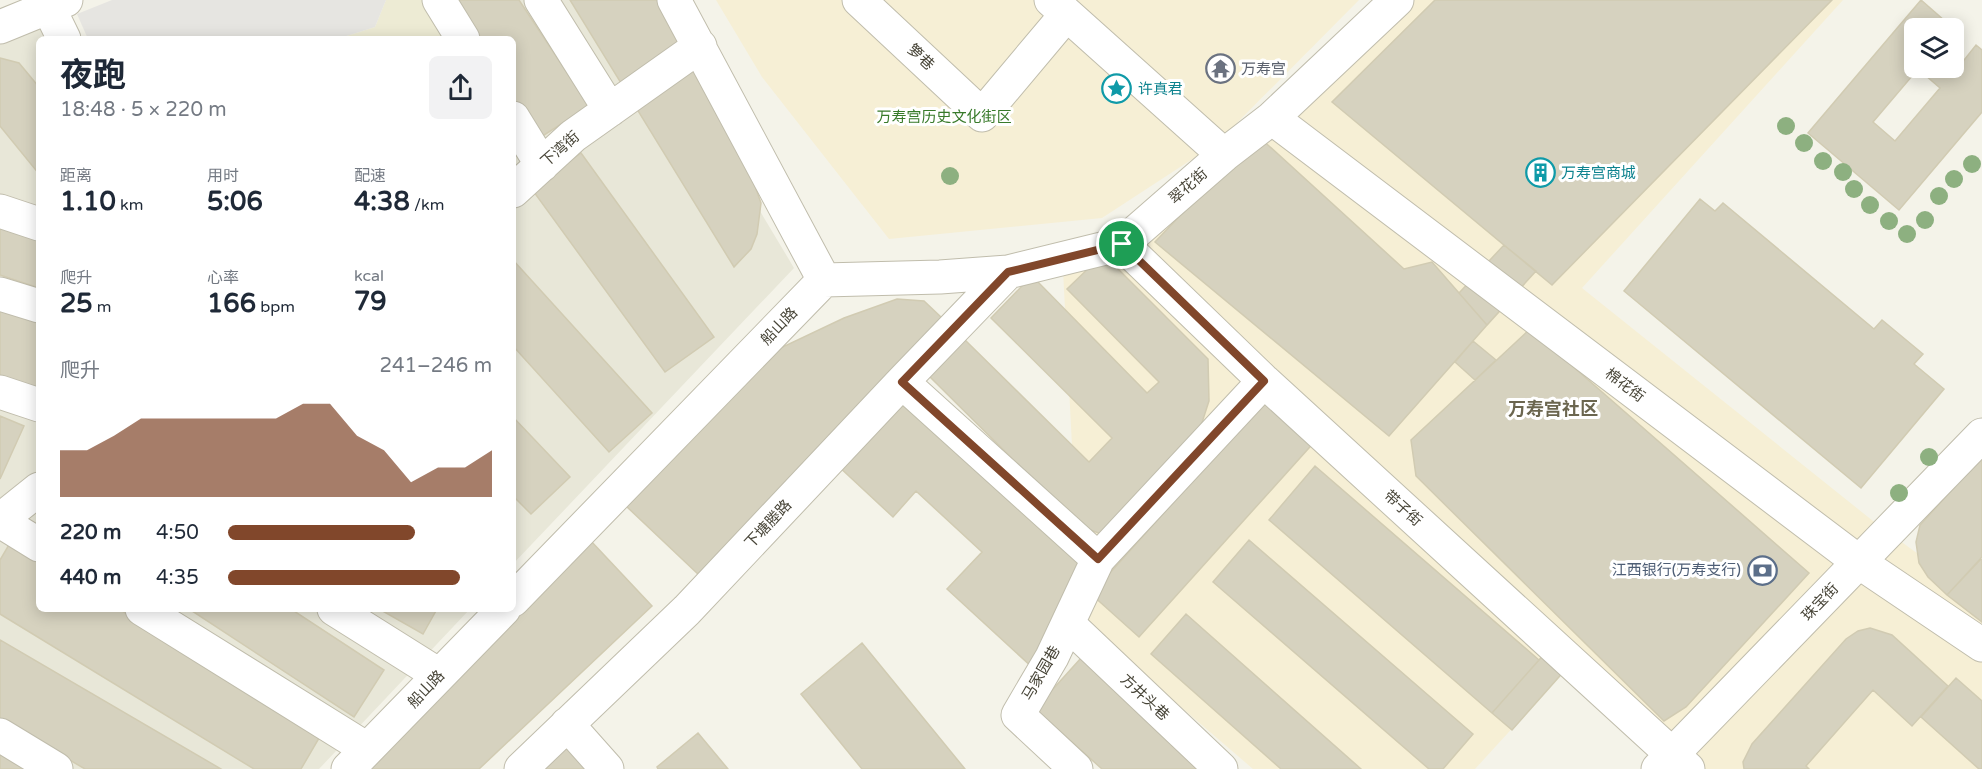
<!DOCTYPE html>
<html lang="zh">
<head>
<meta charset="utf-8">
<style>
  :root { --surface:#fff; --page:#f2f2f3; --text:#1f2937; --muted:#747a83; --accent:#81472b }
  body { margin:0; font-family:"Varela Round","Noto Sans SC",sans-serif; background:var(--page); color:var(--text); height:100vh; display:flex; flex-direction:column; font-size:22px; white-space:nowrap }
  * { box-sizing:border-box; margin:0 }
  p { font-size:20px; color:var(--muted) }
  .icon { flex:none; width:33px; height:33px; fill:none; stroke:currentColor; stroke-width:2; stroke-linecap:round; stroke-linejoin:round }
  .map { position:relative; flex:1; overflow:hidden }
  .details { position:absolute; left:36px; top:36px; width:480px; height:576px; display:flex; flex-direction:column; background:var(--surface); border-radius:9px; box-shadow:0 3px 15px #0003 }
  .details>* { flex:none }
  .buttons { position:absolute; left:1904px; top:18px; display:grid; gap:12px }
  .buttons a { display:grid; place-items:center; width:60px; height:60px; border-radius:9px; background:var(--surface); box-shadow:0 3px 15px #0003; font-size:30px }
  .pin { position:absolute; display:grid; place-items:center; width:51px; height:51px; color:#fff; margin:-26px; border:3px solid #fff; border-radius:50%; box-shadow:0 2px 6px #0007 }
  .round { display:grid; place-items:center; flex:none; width:63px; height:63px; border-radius:9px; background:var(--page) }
  .overview { display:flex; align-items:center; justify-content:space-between; height:102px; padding:0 24px }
  h1 { font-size:33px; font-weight:700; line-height:45px }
  .stats { display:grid; grid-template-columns:repeat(3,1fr); gap:9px; height:102px; padding:6px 24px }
  .stats div { display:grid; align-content:center }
  .stats b { font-size:26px; font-weight:700 }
  .stats small { font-size:16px; font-weight:400 }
  .stats p { font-size:16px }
  .chart { height:168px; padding:12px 24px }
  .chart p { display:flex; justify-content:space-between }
  .chart svg { width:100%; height:108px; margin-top:6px; fill:var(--accent); opacity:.7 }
  ul { padding:0 24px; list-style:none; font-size:20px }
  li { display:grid; grid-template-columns:96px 72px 1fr; align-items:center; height:45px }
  li i { height:15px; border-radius:8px; background:var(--accent) }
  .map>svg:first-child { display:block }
  .residential { fill:#e8e7d8 }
  .commercial { fill:#f6efd5 }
  .education { fill:#edebd4 }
  .parking { fill:#e6e5e1 }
  .building { fill:#d6d2bf; stroke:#d1cbb2; stroke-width:1.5; fill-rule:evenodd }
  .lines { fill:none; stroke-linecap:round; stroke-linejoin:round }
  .minor-casing { stroke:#c0bdac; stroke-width:35 }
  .minor { stroke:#fff; stroke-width:33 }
  .tree { fill:#8db080 }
  .route-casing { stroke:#fff; stroke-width:12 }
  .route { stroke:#81472b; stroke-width:8 }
  .labels { text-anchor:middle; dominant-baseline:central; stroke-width:6; stroke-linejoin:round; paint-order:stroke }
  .street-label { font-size:15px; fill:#484538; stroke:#fff }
  .worship-label { font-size:15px; fill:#5b616d; stroke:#fff; text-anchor:start }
  .culture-label { font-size:15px; fill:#0d838f; stroke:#fff; text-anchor:start }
  .park-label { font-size:15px; fill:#387a2a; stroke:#fff }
  .service-label { font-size:15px; fill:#4e5e75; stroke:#fff; text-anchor:end }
  .quarter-label { font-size:18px; font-weight:bold; fill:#6b664f; stroke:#fff }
</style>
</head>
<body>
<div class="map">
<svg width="1982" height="769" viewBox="0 0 1982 769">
  <rect width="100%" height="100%" fill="#f4f3e9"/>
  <!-- residential -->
  <path class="residential" d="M430 0H634L794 268 513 564V39Z
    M45 28 51 39H39V609H470L319 769H0V38Z"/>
  <!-- commercial -->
  <path class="commercial" d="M716 0H1359L1217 143 1102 218 889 239 762 77Z
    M1413 0H1843L1582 288 1878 525 1982 600V769H1700L1580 654 1475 769H1253L1081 621 1063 270 1261 130Z"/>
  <!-- education -->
  <path class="education" d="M386 0H435L457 39H337L375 27Z"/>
  <!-- parking -->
  <path class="parking" d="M112 0H386L375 27 337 39H88L77 14Z"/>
  <!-- building -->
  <path class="building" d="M443 0H519L589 106 535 141 513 107V39H468Z
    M570 0H657L743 152 761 203 757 234 751 249 734 267Z
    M1435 0H1832L1552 285 1332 102Z
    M1921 0 1953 28H1914V68H1953V66L1957 69 1976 45 1982 50V112L1899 210 1808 133ZM1918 69 1940 88 1895 141 1873 122Z
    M0 58 19 63 39 87V174L0 126Z
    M1257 135 1404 269 1432 262 1487 325 1389 436 1155 242Z
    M581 153 714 337 665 372 531 188Z
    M1700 199 1715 211 1723 203 1874 329 1882 320 1923 354 1914 364 1944 389 1861 488 1624 291Z
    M0 219 39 231V288L0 275Z
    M1504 245 1536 271 1487 325 1459 293Z
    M513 260 652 413 609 452 513 346Z
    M1109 260 1208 359 1209 401 1196 441 1101 534 1080 526 926 373 962 337 1089 462 1112 438 991 318 1023 285 1038 282 1147 393 1159 382 1067 289 1092 265Z
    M897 299 924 301 942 318 700 576 626 506 772 352 844 318Z
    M0 308 39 321V391L0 378Z
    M1530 329 1809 573 1686 707 1664 721 1416 476 1411 440Z
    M1473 341 1496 360 1475 380 1455 362Z
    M900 394 1085 565 1033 668 947 589 982 552 916 491 893 517 836 464Z
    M1269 396 1317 439 1139 637 1091 594Z
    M0 416 24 426 0 479Z
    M513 417 570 477 531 514 513 496Z
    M1982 457V557L1947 595 1928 577 1919 563 1916 542 1920 525Z
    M1315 466 1539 660 1492 713 1269 520Z
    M590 540 652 606 479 769H365Z
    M1249 540 1473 734 1443 769H1429L1213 582Z
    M10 543 39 560V609H119L322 733 301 769H254L0 614V560Z
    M1981 559 1982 560V622L1947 595Z
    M189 609H291L384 670 354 717Z
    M379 609H437L423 634Z
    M1186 614 1361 769H1281L1151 654Z
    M1870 628 1892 635 1948 686 1912 726 1873 690 1806 766 1809 769H1744L1743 762 1752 744 1846 639 1858 631Z
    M0 640 221 769H85L0 719Z
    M862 643 965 769H862L801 694Z
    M1546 652 1566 669 1512 730 1492 713Z
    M1081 658 1205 769H1102L1035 709Z
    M1956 678 1982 701V769H1979L1921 717Z
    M698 733 728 769H658L657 767Z
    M570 744 592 769H543Z
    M0 754 24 769H0Z"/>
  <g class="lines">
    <defs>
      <path id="minor" d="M45 0 64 39
        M439 0 463 39
        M541 0 610 110
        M859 0 982 115 1066 15
        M1051 0 1224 155
        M0 27 66 0
        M513 118 542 165
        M1272 118 1859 562 1982 645
        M513 191 573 136 700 46
        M0 211 39 224
        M1122 244 1264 381 1688 769
        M824 280 940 277 1008 272 1122 244 1224 155 1272 118 1397 0
        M0 294 39 306
        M902 382 1098 559
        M0 392 39 405
        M0 520 39 489
        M0 521 39 545
        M513 600 824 280 674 0
        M142 609 367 749
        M334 609 439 675
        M1068 624 1221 769
        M567 724 607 769
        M0 735 56 769
        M348 769 504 609
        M521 769 687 610 902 382 1008 272
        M1076 769 1018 715 1052 657 1098 559 1264 381
        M1658 769 1982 435"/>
    </defs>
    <!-- minor casing -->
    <use href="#minor" class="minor-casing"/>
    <!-- minor -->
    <use href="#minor" class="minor"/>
  </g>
  <!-- trees -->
  <g class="tree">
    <circle cx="1786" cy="126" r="9"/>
    <circle cx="1804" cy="143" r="9"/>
    <circle cx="1823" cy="161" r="9"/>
    <circle cx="1972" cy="164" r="9"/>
    <circle cx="1843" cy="172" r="9"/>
    <circle cx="950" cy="176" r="9"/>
    <circle cx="1954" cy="179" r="9"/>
    <circle cx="1854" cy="189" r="9"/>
    <circle cx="1939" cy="196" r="9"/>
    <circle cx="1870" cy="205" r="9"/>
    <circle cx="1925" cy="220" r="9"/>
    <circle cx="1889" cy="221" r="9"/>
    <circle cx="1907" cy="234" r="9"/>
    <circle cx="1929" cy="457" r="9"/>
    <circle cx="1899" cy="493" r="9"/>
  </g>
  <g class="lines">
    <defs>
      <path id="route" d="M1122 244 1264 381 1098 559 902 382 1008 272Z"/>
    </defs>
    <!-- route casing -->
    <use href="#route" class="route-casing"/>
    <!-- route -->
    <use href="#route" class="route"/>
  </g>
  <!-- icons -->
  <defs>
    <symbol id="temple-ring" viewBox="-11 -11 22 22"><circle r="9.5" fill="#fff" stroke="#6b7280" stroke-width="1.5"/><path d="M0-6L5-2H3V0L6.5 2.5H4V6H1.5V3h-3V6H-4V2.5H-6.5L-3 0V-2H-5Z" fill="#6b7280"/></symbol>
    <symbol id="sight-ring" viewBox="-11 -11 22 22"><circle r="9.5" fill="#fff" stroke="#0f9aa8" stroke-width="1.5"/><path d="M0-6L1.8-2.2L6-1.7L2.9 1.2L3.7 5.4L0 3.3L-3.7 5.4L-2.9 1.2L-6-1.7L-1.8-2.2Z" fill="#0f9aa8"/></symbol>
    <symbol id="building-ring" viewBox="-11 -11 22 22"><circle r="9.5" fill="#fff" stroke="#0f9aa8" stroke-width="1.5"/><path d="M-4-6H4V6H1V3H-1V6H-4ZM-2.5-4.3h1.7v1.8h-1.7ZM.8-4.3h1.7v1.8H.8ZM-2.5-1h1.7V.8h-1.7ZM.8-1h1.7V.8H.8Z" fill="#0f9aa8"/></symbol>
    <symbol id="bank-ring" viewBox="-11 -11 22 22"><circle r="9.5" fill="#fff" stroke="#5c6f8a" stroke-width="1.5"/><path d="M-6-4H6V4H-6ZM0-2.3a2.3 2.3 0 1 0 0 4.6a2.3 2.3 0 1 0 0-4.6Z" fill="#5c6f8a"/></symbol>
  </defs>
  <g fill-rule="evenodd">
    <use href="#temple-ring" x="1204" y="52" width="33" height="33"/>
    <use href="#sight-ring" x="1100" y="72" width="33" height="33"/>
    <use href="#building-ring" x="1524" y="156" width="33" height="33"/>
    <use href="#bank-ring" x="1746" y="554" width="33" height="33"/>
  </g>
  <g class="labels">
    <!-- street labels -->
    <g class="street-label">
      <text transform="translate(921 57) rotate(43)">箩巷</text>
      <text transform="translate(560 149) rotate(-41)">下湾街</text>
      <text transform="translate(1188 186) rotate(-41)">翠花街</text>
      <text transform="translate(779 326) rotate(-46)">船山路</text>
      <text transform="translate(1625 385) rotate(37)">棉花街</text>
      <text transform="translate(1403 508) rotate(42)">带子街</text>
      <text transform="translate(768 524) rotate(-47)">下塘塍路</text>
      <text transform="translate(1820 602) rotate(-46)">珠宝街</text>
      <text transform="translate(1041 673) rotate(-60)">马家园巷</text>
      <text transform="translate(426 689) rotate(-46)">船山路</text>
      <text transform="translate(1145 697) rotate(43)">方井头巷</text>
    </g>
    <!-- worship labels -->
    <g class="worship-label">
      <text x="1241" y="69">万寿宫</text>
    </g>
    <!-- culture labels -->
    <g class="culture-label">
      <text x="1138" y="89">许真君</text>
      <text x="1561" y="173">万寿宫商城</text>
    </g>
    <!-- park labels -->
    <g class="park-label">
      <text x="944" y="117">万寿宫历史文化街区</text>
    </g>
    <!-- service labels -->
    <g class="service-label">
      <text x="1741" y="570">江西银行(万寿支行)</text>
    </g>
    <!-- quarter labels -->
    <g class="quarter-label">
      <text x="1553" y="409">万寿宫社区</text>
    </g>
  </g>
</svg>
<div class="buttons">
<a><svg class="icon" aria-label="layers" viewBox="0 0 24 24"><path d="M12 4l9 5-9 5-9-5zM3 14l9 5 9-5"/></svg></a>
</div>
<div class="pin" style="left:1122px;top:244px;background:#1e9e55"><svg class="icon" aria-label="arrive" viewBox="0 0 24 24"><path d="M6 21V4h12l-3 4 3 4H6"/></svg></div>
<section class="details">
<div class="overview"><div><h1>夜跑</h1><p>18:48 · 5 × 220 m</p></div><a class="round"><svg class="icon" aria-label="share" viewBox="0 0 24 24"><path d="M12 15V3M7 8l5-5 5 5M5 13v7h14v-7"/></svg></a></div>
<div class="stats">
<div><p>距离</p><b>1.10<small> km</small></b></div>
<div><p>用时</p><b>5:06</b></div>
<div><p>配速</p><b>4:38<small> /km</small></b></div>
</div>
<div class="stats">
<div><p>爬升</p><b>25<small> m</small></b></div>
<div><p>心率</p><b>166<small> bpm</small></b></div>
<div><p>kcal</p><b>79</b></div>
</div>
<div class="chart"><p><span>爬升</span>241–246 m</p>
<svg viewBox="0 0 160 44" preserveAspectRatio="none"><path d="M0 44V25L10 25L20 19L30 12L40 12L50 12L60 12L70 12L80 12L90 6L100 6L110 19L120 25L130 38L140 32L150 32L160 25V44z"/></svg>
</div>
<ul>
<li><b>220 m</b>4:50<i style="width:71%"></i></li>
<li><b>440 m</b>4:35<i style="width:88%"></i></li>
</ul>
</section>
</div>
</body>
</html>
